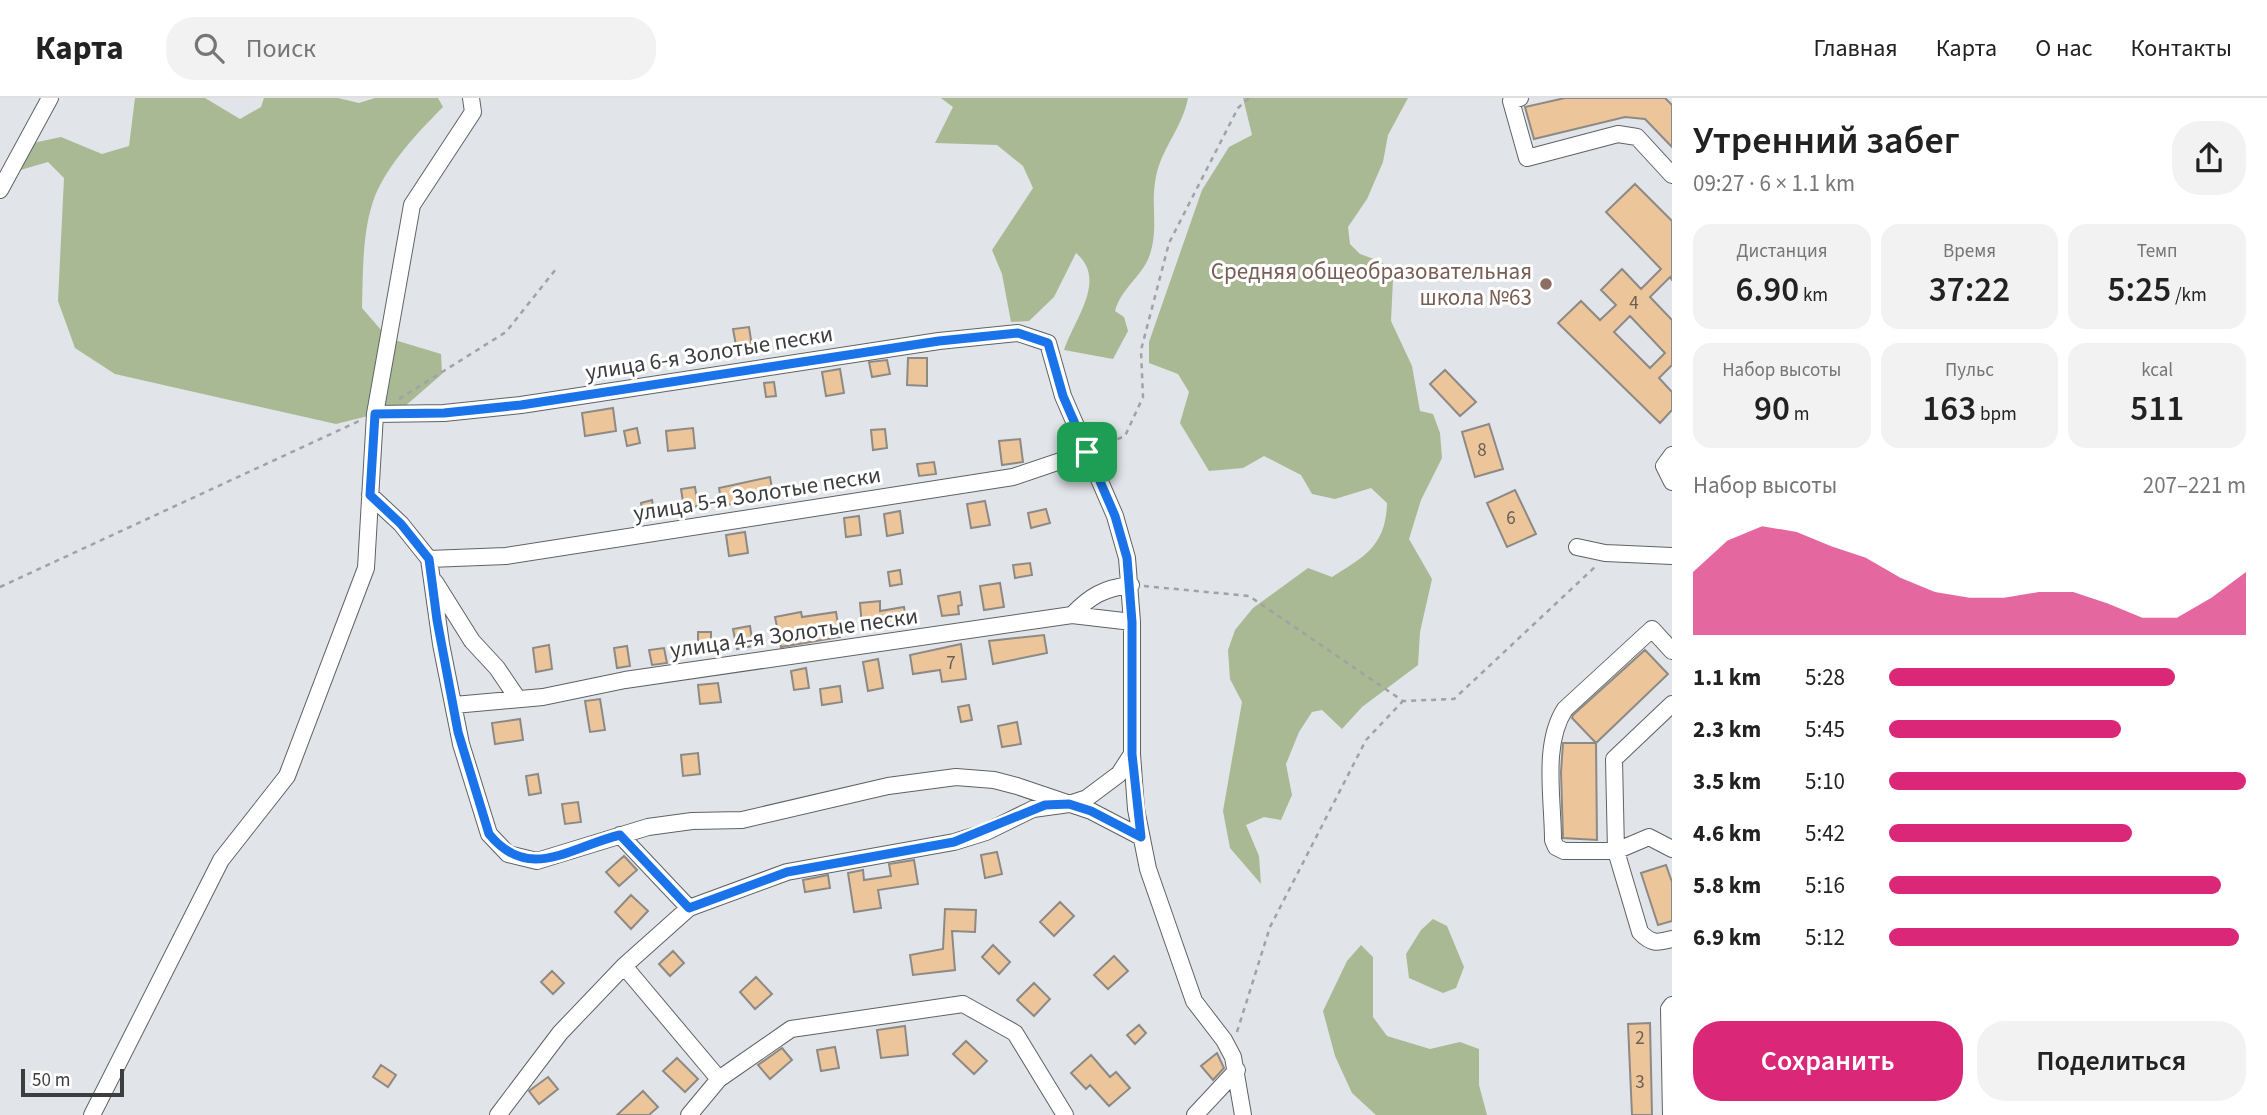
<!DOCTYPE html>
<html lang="ru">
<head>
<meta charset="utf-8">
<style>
  :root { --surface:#fff; --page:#f2f2f2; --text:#222; --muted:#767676; --line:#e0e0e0; --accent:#db2777 }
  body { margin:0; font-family:"Source Sans 3",sans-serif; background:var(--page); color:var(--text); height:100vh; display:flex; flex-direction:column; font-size:26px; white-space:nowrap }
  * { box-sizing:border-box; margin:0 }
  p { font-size:23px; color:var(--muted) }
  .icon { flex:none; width:38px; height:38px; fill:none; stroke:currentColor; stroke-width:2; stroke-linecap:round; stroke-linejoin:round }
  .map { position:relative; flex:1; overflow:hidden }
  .drawer { display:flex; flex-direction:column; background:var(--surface); width:595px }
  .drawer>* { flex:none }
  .scale { position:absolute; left:21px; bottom:18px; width:103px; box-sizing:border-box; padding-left:7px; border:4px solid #3c3d3e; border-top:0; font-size:19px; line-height:24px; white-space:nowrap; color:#3c3d3e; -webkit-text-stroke:5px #fff; paint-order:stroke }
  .pin { position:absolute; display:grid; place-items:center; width:60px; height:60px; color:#fff; margin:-30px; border-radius:14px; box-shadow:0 4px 10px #0006 }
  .round { display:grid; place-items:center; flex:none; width:74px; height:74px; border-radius:28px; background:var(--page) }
  .summary { display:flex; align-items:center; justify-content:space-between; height:119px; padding:0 21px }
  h1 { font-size:38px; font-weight:600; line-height:52px }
  .metrics { display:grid; grid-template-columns:repeat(3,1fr); gap:10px; height:119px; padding:7px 21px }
  .metrics div { display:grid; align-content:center; border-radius:18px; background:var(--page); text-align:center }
  .metrics b { font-size:35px; font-weight:600 }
  .metrics small { font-size:19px; font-weight:400 }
  .metrics p { font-size:19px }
  .chart { height:196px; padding:14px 21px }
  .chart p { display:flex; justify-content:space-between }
  .chart svg { width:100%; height:126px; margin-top:7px; fill:var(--accent); opacity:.7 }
  .cta { display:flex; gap:14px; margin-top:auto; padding:14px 21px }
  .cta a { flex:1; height:80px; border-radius:28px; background:var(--accent); color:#fff; font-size:28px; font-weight:600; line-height:80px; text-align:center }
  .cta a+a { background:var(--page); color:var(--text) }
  ul { padding:0 21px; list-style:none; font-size:23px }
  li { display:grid; grid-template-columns:112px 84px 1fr; align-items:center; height:52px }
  li i { height:18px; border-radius:9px; background:var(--accent) }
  header { display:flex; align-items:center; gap:42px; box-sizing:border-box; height:98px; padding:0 35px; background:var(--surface); border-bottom:2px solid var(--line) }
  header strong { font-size:33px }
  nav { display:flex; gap:38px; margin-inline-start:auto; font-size:24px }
  .search { width:490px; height:63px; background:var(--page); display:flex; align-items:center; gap:18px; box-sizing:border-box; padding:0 24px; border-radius:28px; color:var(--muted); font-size:26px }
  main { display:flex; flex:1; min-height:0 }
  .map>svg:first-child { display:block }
  .green { fill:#a9b993 }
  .building { fill:#edc59a; stroke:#8d8a86; stroke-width:2; fill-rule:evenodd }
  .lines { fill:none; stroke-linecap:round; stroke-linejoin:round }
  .minor-casing { stroke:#5f6265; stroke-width:18 }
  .path { stroke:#a0a2a5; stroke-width:2.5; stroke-dasharray:5 5; stroke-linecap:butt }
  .minor { stroke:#fff; stroke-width:16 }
  .route-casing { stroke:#fff; stroke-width:14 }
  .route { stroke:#1a73e8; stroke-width:9 }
  .education-dot { fill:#8d6e63; stroke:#fff; stroke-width:2.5 }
  .labels { text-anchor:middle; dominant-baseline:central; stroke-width:6; stroke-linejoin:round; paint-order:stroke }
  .number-label { font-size:19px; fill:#685f55 }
  .education-label { font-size:23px; fill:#785e54; stroke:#fff; text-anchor:end }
  .street-label { font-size:23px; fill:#3c3d3e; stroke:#fff }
</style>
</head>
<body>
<header>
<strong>Карта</strong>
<div class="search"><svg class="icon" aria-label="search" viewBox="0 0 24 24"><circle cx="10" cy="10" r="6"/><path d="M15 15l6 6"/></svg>Поиск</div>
<nav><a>Главная</a><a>Карта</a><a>О нас</a><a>Контакты</a></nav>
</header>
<main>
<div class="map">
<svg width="1672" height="1017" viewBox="0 0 1672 1017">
  <rect width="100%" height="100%" fill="#e1e4e8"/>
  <!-- green -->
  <path class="green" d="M135 0H205L240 21 261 9 264 0H338L359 5 375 0H438L443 9C419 33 388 66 375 98 362 132 363 174 362 210L388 240 441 256 442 276 404 309 336 326 115 276 75 250 58 203 64 80 48 64 10 75 33 45 61 39 102 56 129 48Z
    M941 0H1188C1183 27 1164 48 1157 74 1149 105 1160 129 1149 159 1141 179 1121 191 1115 213L1124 219 1128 233 1113 261 1064 252C1074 221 1108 182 1076 155L1054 199 1029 223 1011 224 1002 176 992 152 1033 90 1023 68 997 47 935 45 953 9Z
    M1243 0H1408L1388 37 1383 64 1367 101 1348 129 1350 146 1360 156 1382 164 1393 181 1391 223 1412 268 1420 313 1433 316 1440 335 1442 360 1421 402 1409 441 1432 481 1420 534 1418 567 1362 609 1342 631 1322 612 1312 614 1299 634 1286 666 1292 697 1281 722 1264 719 1246 727 1259 758 1261 786 1230 750 1223 713 1242 604 1230 581 1228 552 1235 532 1253 510 1308 470 1332 479C1364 459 1386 448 1387 405L1371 390 1335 401 1312 396 1301 377 1264 358 1243 370 1209 373 1180 325 1189 294 1178 276 1149 265V244L1202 92 1229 49 1252 37Z
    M1433 821 1447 828 1464 869 1456 890 1443 895 1409 880 1406 856 1421 832Z
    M1361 847 1373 859V919L1387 938 1430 951 1460 944 1479 951V987L1487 1017H1376L1352 995 1335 958 1323 913 1347 863Z"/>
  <!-- building -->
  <path class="building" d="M1565 0H1665L1672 7V49L1645 21 1625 19 1534 41 1525 9Z
    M1635 86 1672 123V182L1670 179 1650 199 1672 222V267L1659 280 1672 294V312L1660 325 1558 225 1581 203 1600 222 1616 207 1601 192 1622 171 1641 191 1661 171 1606 114ZM1630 218 1665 255 1650 270 1614 234Z
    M749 229 753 255 738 258 733 231Z
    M908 260H927V288L907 287Z
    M887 262 890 276 872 279 869 264Z
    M840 271 844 295 826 298 822 274Z
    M1445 272 1476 304 1460 318 1430 286Z
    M774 284 776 298 766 299 764 285Z
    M613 310 616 333 585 338 582 315Z
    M1489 326 1503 371 1475 379 1462 334Z
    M637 330 640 345 627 348 624 333Z
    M693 330 695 350 668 353 666 333Z
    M885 331 887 350 873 352 871 332Z
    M1020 341 1023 364 1002 367 999 343Z
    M934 364 936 376 919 378 917 366Z
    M770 379 773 396 740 400 741 404 722 408 719 390Z
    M695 389 698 408 684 410 681 391Z
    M1515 392 1536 436 1507 449 1487 405Z
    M652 402 655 417 644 420 641 405Z
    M985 403 990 427 971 430 967 406Z
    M1046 411 1050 425 1031 430 1028 415Z
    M900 413 903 435 887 438 884 416Z
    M859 418 861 437 846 439 844 420Z
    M745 434 748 455 729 458 726 437Z
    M1030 465 1032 477 1015 480 1013 467Z
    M900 472 902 486 890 488 888 474Z
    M1000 485 1004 509 984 512 980 488Z
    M960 494 962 507 958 508 959 516 942 518 938 498Z
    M880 503V513L904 509 907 528 862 529 860 505Z
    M801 514 802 519 836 514 840 539 781 549 775 519Z
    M750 528 753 548 737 551 733 531Z
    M698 534H711V553H698Z
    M1044 537 1047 555 993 566 989 543Z
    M961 546 966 581 942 584 940 572 913 576 910 557Z
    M549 547 552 571 536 574 533 550Z
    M627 548 630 568 617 570 614 550Z
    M664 550 667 565 652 567 649 552Z
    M1645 552 1668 576 1596 645 1572 620 1573 617Z
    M878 561 883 590 868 593 863 564Z
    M806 570 809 590 794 592 791 573Z
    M718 585 721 604 700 606 698 587Z
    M840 588 842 604 822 607 820 591Z
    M600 601 605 632 590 634 585 603Z
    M969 607 972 622 961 624 958 609Z
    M520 621 523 642 495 646 492 625Z
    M1017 624 1021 646 1002 649 998 628Z
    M1563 645H1596L1597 742 1563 740 1561 674Z
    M698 655 700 676 683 678 681 657Z
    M538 676 541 695 529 697 526 678Z
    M578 704 581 724 565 726 562 706Z
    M997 754 1002 776 985 780 981 757Z
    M624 758 637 772 619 788 606 774Z
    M914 762 918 786 878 792 881 810 854 814 848 775 863 772 864 782 891 778 889 766Z
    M1666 767 1672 784V823L1658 827 1641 775Z
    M828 777 830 790 805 794 803 782Z
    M631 797 648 813 631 831 615 814Z
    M1060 804 1074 818 1054 838 1040 824Z
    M945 811 976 812 975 834 952 833 955 872 913 877 910 857 943 851Z
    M993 847 1010 864 999 876 982 859Z
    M673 853 684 865 670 878 659 866Z
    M1114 858 1128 873 1108 891 1094 877Z
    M552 873 564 885 553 896 541 884Z
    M756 879 772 896 755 911 740 894Z
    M1034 885 1050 901 1034 918 1017 902Z
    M1650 925 1652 1017H1632L1628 926Z
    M1139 927 1146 935 1135 946 1127 937Z
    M905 928 908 957 881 960 877 932Z
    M966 943 987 963 974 976 953 956Z
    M835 949 839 970 821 973 817 952Z
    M782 950 792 962 770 981 758 967Z
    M1217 955 1224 970 1213 982 1201 968Z
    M1091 957 1110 979 1116 974 1130 990 1109 1008 1090 987 1086 991 1071 975Z
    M677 960 698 981 685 994 663 973Z
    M381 967 396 977 388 989 373 979Z
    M548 979 558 991 539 1006 529 993Z
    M643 993 658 1009 649 1017H617Z"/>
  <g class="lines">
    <defs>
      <path id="minor" d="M1520 0 1511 3 1527 60 1618 36 1637 39 1672 77
        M0 92 50 0
        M375 316 444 315 521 307 939 243 1018 235 1048 245 1063 298 1115 418 1127 460 1132 524V656L1119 676 1087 700 1069 706 1033 711 986 734 954 744 787 774 689 810 624 868 560 935 498 1017
        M1672 357 1664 368 1672 384
        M370 397 401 426 429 461 441 546 461 646 489 736 508 756 537 763 648 729 692 723 742 722 888 688 956 679 994 682 1017 688 1091 713 1141 739
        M1577 449 1605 455 1672 458
        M429 461 506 458 1013 379 1087 354
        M435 484 472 543 497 570 518 601
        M1072 517 1132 524
        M1672 553 1652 531 1565 611C1542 646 1553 701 1553 742L1556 749 1564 753H1616L1649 739 1672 751
        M1672 606 1614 661 1616 753 1640 834C1651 846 1657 845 1672 841
        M454 607 543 599 625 582 1072 517C1090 498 1104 490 1131 487
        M1132 656 1136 711 1148 771 1194 903 1224 942 1233 959 1243 1017
        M620 737 689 810
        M624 868 719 981
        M92 1017 221 762 287 678 366 470 375 316 412 107 473 14 471 0
        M689 1017 719 981 791 931 963 906 1015 935 1065 1017
        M1195 1017 1237 972
        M1671 1017 1669 911 1672 907"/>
    </defs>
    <!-- minor casing -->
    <use href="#minor" class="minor-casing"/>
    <!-- path -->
    <path class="path" d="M399 301 506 234 556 171
      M1099 349 1125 338 1143 299 1141 252 1169 145 1238 10 1249 0
      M1144 488 1249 498 1403 603 1454 601 1597 467
      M0 489 359 323
      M1237 934 1270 829 1366 642 1403 603"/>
    <!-- minor -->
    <use href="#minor" class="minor"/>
  </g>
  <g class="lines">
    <defs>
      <path id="route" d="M1018 235 1048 245 1063 298 1115 418 1127 460 1132 524V656L1141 739 1091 713 1069 706 1045 707 954 744 787 774 689 810 620 737C570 749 529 785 489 736L458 634 437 522 429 461 401 426 370 397 375 316 444 315 521 307 939 243Z"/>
    </defs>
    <!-- route casing -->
    <use href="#route" class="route-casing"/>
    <!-- route -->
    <use href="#route" class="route"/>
  </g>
  <!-- markers -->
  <circle class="education-dot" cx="1546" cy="186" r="7"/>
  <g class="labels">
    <!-- number labels -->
    <g class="number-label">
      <text x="1634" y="205">4</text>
      <text x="1482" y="352">8</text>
      <text x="1511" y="420">6</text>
      <text x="951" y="565">7</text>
      <text x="1640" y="940">2</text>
      <text x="1640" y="984">3</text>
    </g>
    <!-- education labels -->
    <g class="education-label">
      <text x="1532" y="173">Средняя общеобразовательная<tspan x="1532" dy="26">школа №63</tspan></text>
    </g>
    <!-- street labels -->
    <g class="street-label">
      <text transform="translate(709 255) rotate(-9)">улица 6-я Золотые пески</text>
      <text transform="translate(757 396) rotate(-9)">улица 5-я Золотые пески</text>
      <text transform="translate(794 535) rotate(-8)">улица 4-я Золотые пески</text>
    </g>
  </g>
</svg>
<div class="scale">50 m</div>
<div class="pin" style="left:1087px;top:354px;background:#1e9e55"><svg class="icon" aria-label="arrive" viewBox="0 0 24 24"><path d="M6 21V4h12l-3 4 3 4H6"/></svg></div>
</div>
<section class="drawer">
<div class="summary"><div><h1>Утренний забег</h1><p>09:27 · 6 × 1.1 km</p></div><a class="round"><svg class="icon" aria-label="share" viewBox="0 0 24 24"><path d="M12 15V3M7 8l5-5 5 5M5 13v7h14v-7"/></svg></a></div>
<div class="metrics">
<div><p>Дистанция</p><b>6.90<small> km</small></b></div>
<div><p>Время</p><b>37:22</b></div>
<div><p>Темп</p><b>5:25<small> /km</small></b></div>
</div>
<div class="metrics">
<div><p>Набор высоты</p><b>90<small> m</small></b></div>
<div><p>Пульс</p><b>163<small> bpm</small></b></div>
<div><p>kcal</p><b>511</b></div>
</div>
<div class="chart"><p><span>Набор высоты</span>207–221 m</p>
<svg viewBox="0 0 160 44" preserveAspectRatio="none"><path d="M0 44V22L10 11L20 6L30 8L40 13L50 17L60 24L70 29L80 31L90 31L100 29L110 29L120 33L130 38L140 38L150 31L160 22V44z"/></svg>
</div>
<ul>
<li><b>1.1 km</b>5:28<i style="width:80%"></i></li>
<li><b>2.3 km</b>5:45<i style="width:65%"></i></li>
<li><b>3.5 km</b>5:10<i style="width:100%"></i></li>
<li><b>4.6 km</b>5:42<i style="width:68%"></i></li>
<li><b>5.8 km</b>5:16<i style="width:93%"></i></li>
<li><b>6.9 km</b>5:12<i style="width:98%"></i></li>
</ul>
<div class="cta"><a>Сохранить</a><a>Поделиться</a></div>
</section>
</main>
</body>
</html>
